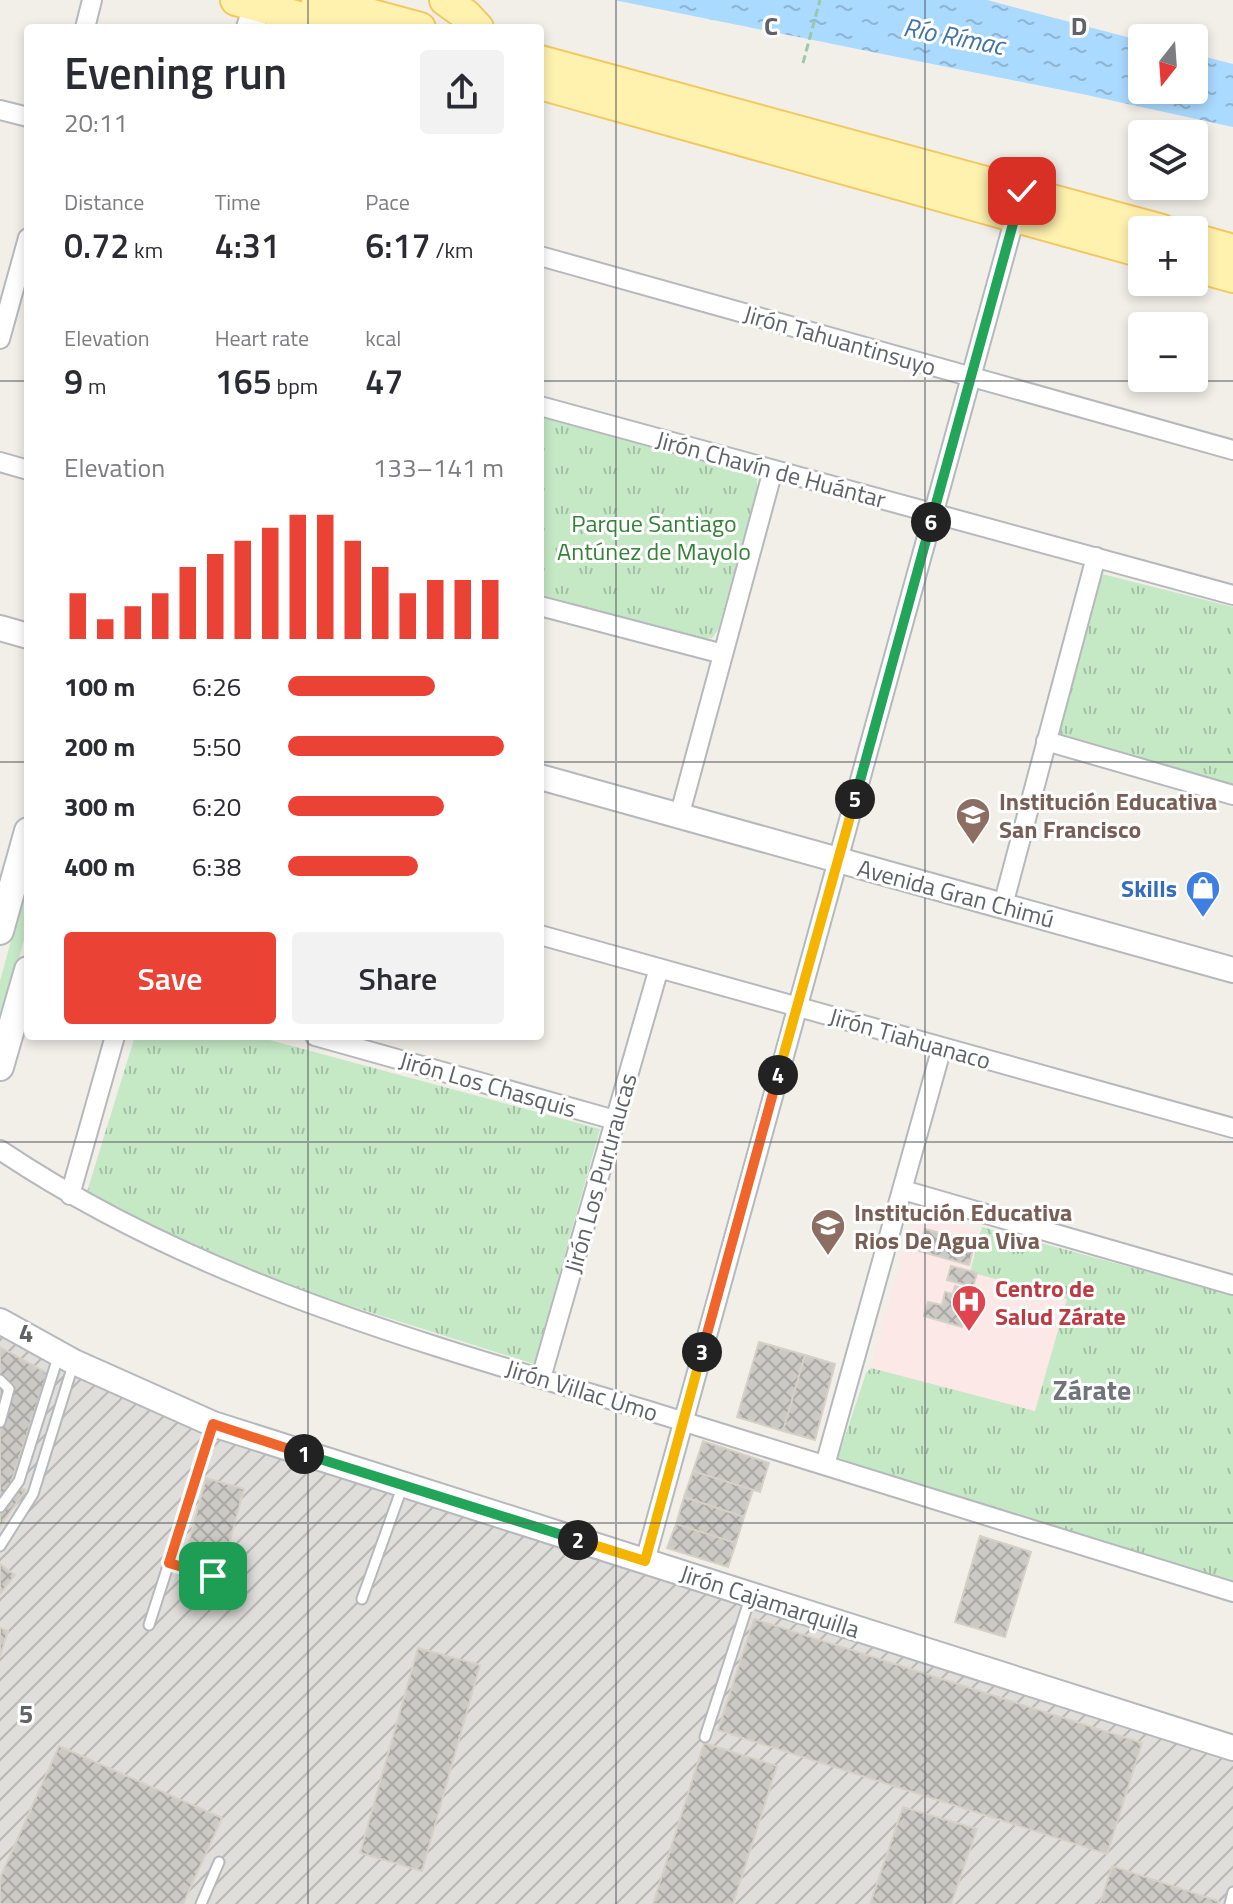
<!DOCTYPE html>
<html lang="en">
<head>
<meta charset="utf-8">
<style>
  :root { --surface:#fff; --page:#f2f2f3; --text:#2b2b33; --muted:#7c7c81; --accent:#ea4335 }
  body { margin:0; font-family:"Titillium Web",sans-serif; background:var(--page); color:var(--text); height:100vh; display:flex; flex-direction:column; font-size:30px; white-space:nowrap }
  * { box-sizing:border-box; margin:0 }
  p { font-size:26px; color:var(--muted) }
  .icon { flex:none; width:44px; height:44px; fill:none; stroke:currentColor; stroke-width:2; stroke-linecap:round; stroke-linejoin:round }
  .map { position:relative; flex:1; overflow:hidden }
  .side { position:absolute; left:24px; top:24px; width:520px; height:1016px; display:flex; flex-direction:column; background:var(--surface); border-radius:8px; box-shadow:0 4px 12px #0003 }
  .side>* { flex:none }
  .needle { width:52px; rotate:197deg }
  .controls { position:absolute; left:1128px; top:24px; display:grid; gap:16px }
  .controls a { display:grid; place-items:center; width:80px; height:80px; border-radius:8px; background:var(--surface); box-shadow:0 4px 12px #0003; font-size:40px }
  .pin { position:absolute; display:grid; place-items:center; width:68px; height:68px; color:#fff; margin:-34px; border-radius:16px; box-shadow:0 4px 12px #0006 }
  .km { position:absolute; width:40px; height:40px; margin:-20px; border-radius:50%; background:#222; color:#fff; font-size:22px; line-height:40px; text-align:center }
  .round { display:grid; place-items:center; flex:none; width:84px; height:84px; border-radius:8px; background:var(--page) }
  .overview { display:flex; align-items:center; justify-content:space-between; height:136px; padding:0 40px }
  h1 { font-size:44px; font-weight:600; line-height:60px }
  .stats { display:grid; grid-template-columns:repeat(3,1fr); gap:12px; height:136px; padding:8px 40px }
  .stats div { display:grid; align-content:center }
  .stats b { font-size:34px; font-weight:600 }
  .stats small { font-size:22px; font-weight:400 }
  .stats p { font-size:22px }
  .chart { height:224px; padding:16px 40px }
  .chart p { display:flex; justify-content:space-between }
  .chart svg { width:100%; height:144px; margin-top:8px; stroke:var(--accent); stroke-width:6 }
  .button { display:flex; gap:16px; margin-top:auto; padding:16px 40px }
  .button a { flex:1; height:92px; border-radius:8px; background:var(--accent); color:#fff; font-size:32px; font-weight:600; line-height:92px; text-align:center }
  .button a+a { background:var(--page); color:var(--text) }
  ul { padding:0 40px; list-style:none; font-size:26px }
  li { display:grid; grid-template-columns:128px 96px 1fr; align-items:center; height:60px }
  li i { height:20px; border-radius:10px; background:var(--accent) }
  .map>svg:first-child { display:block }
  .industrial { fill:url(#industrial-furrows) }
  .medical { fill:#fce8e6 }
  .grass { fill:#c5e8c5 }
  .park { fill:url(#park-tufts) }
  .water { fill:url(#water-ripples) }
  .building { fill:url(#building-cross-hatch); stroke:#d6d1c6; stroke-width:2 }
  .lines { fill:none; stroke-linecap:round; stroke-linejoin:round }
  .service-casing { stroke:#b5b8bc; stroke-width:13 }
  .minor-casing { stroke:#b5b8bc; stroke-width:22 }
  .tertiary-casing { stroke:#b5b8bc; stroke-width:28 }
  .secondary-casing { stroke:#b6babf; stroke-width:30 }
  .primary-casing { stroke:#f2c960; stroke-width:34 }
  .path { stroke:#9cc7a9; stroke-width:3; stroke-dasharray:8 4; stroke-linecap:butt }
  .service { stroke:#fff; stroke-width:9 }
  .minor { stroke:#fff; stroke-width:18 }
  .tertiary { stroke:#fff; stroke-width:24 }
  .secondary { stroke:#fff; stroke-width:26 }
  .primary { stroke:#fff2af; stroke-width:30 }
  .split-1-casing { stroke:#fff; stroke-width:16 }
  .split-2-casing { stroke:#fff; stroke-width:16 }
  .split-3-casing { stroke:#fff; stroke-width:16 }
  .split-4-casing { stroke:#fff; stroke-width:16 }
  .split-5-casing { stroke:#fff; stroke-width:16 }
  .split-6-casing { stroke:#fff; stroke-width:16 }
  .split-7-casing { stroke:#fff; stroke-width:16 }
  .split-1 { stroke:#f0652b; stroke-width:10 }
  .split-2 { stroke:#22a559; stroke-width:10 }
  .split-3 { stroke:#f5b400; stroke-width:10 }
  .split-4 { stroke:#f0652b; stroke-width:10 }
  .split-5 { stroke:#f5b400; stroke-width:10 }
  .split-6 { stroke:#22a559; stroke-width:10 }
  .split-7 { stroke:#22a559; stroke-width:10 }
  .grid { fill:none; stroke:#5f6368; stroke-width:2; stroke-opacity:0.55 }
  .labels { text-anchor:middle; dominant-baseline:central; stroke-width:6; stroke-linejoin:round; paint-order:stroke }
  .street-label { font-size:24px; fill:#5f6368; stroke:#fff }
  .park-label { font-size:24px; fill:#348238; stroke:#fff }
  .education-label { font-size:24px; font-weight:bold; fill:#785e54; stroke:#fff; text-anchor:start }
  .shop-label { font-size:24px; font-weight:bold; fill:#366cbe; stroke:#fff; text-anchor:end }
  .health-label { font-size:24px; font-weight:bold; fill:#be3a42; stroke:#fff; text-anchor:start }
  .water-label { font-size:26px; font-style:italic; fill:#4174aa; stroke:#fff }
  .quarter-label { font-size:28px; font-weight:bold; fill:#70757a; stroke:#fff }
  .grid-label { font-size:26px; text-anchor:middle; font-weight:bold; fill:#5f6368; stroke:#fff; stroke-width:6; stroke-linejoin:round; paint-order:stroke }
</style>
</head>
<body>
<div class="map">
<svg width="1233" height="1904" viewBox="0 0 1233 1904">
  <defs>
    <pattern id="industrial-furrows" width="10" height="10" patternUnits="userSpaceOnUse" patternTransform="scale(2)"><rect width="10" height="10" fill="#e0deda"/><path d="M-1 1l2-2M0 10L10 0M9 11l2-2" fill="none" stroke="#b9b8b5"/></pattern>
    <pattern id="park-tufts" width="24" height="20" patternUnits="userSpaceOnUse" patternTransform="scale(2)"><rect width="24" height="20" fill="#c5e8c5"/><path d="M3 7l-1-3M5 7V3M7 7l1-3M15 17l-1-3M17 17v-4M19 17l1-3" fill="none" stroke="#a3c0a4"/></pattern>
    <pattern id="water-ripples" width="26" height="14" patternUnits="userSpaceOnUse" patternTransform="scale(2)"><rect width="26" height="14" fill="#aadaff"/><path d="M2 4q2-2 4 0t4 0M15 11q2-2 4 0t4 0" fill="none" stroke="#8eb4d2"/></pattern>
    <pattern id="building-cross-hatch" width="8" height="8" patternUnits="userSpaceOnUse" patternTransform="scale(2)"><rect width="8" height="8" fill="#cccac5"/><path d="M0 0l8 8M0 8l8-8" fill="none" stroke="#a9a8a4"/></pattern>
  </defs>
  <rect width="100%" height="100%" fill="#f1efe8"/>
  <!-- industrial -->
  <path class="industrial" d="M0 1314 265 1440 1233 1745V1904H0Z"/>
  <!-- medical -->
  <path class="medical" d="M923 1215 981 1231 970 1272 1067 1299 1035 1412 871 1368 913 1219Z"/>
  <!-- grass -->
  <path class="grass" d="M28 879V926L0 1025V981Z"/>
  <!-- park -->
  <path class="park" d="M540 417 748 474 757 479V489L718 630 712 638 702 639 540 594Z
    M1102 574 1233 607V785L1065 738 1058 732 1097 582Z
    M135 1036H255L600 1129 534 1364 300 1290 192 1245 86 1195Z
    M982 1227 1233 1295V1584L837 1461 866 1373 871 1368 1035 1411 1067 1299 970 1272Z"/>
  <!-- water -->
  <path class="water" d="M614 0H987L1142 41V90H1194V54L1233 64V127L1082 94Z"/>
  <!-- building -->
  <path class="building" d="M925 1229 975 1242 969 1265 919 1251Z
    M951 1266 977 1273 973 1287 947 1280Z
    M955 1286 972 1291 962 1327 924 1316 928 1302 942 1305 945 1292 953 1294Z
    M759 1342 805 1355 783 1431 737 1417Z
    M0 1347 47 1373 11 1483 26 1490 0 1526Z
    M805 1355 835 1364 815 1440 783 1431Z
    M703 1441 769 1463 760 1492 693 1471Z
    M693 1471 753 1490 744 1517 684 1497Z
    M206 1478 244 1489 223 1567 185 1556Z
    M684 1497 744 1517 736 1543 676 1524Z
    M676 1524 736 1543 728 1567 667 1548Z
    M980 1536 1031 1552 1005 1637 955 1622Z
    M0 1564 15 1575 0 1594Z
    M754 1619 1142 1743 1107 1854 718 1730Z
    M0 1628 8 1631 0 1656Z
    M418 1648 480 1665 422 1871 360 1853Z
    M704 1743 777 1766 733 1904H653Z
    M59 1746 222 1818 183 1904H0V1878Z
    M903 1807 977 1829 951 1904H870Z
    M1112 1866 1218 1901V1904H1100Z"/>
  <g class="lines">
    <defs>
      <path id="service" d="M0 1380 9 1389 0 1422
        M0 1507 19 1481 59 1354
        M0 1546 33 1494 74 1362
        M169 1563 213 1576
        M362 1599 403 1485
        M149 1625 213 1426
        M705 1737 751 1595
        M201 1904 219 1862
        M1230 1904 1233 1892"/>
      <path id="minor" d="M85 28 92 0
        M0 110 28 117
        M540 256 1233 450
        M0 339 28 238
        M540 406 1233 595
        M0 462 28 470
        M540 606 723 654
        M1046 741 1233 795
        M679 817 773 470
        M1003 905 1096 557
        M540 935 1233 1128
        M315 1036 615 1120
        M0 1150C201 1285 431 1345 659 1414 851 1472 1042 1532 1233 1592
        M903 1190 1233 1285
        M70 1195 115 1036
        M541 1378 659 968
        M825 1465 942 1047
        M645 1561 1017 210"/>
      <path id="tertiary" d="M0 628 28 636
        M540 777 1233 970
        M0 1321 74 1362 213 1424 1233 1748"/>
      <path id="secondary" d="M250 28 259 0
        M0 931 28 831
        M0 1067 28 970"/>
      <path id="primary" d="M236 0 339 28
        M317 0 420 28
        M445 0 466 15 478 28
        M540 61 1162 230
        M540 84 1142 252
        M1194 239 1233 250
        M1194 266 1233 277"/>
    </defs>
    <!-- service casing -->
    <use href="#service" class="service-casing"/>
    <!-- minor casing -->
    <use href="#minor" class="minor-casing"/>
    <!-- tertiary casing -->
    <use href="#tertiary" class="tertiary-casing"/>
    <!-- secondary casing -->
    <use href="#secondary" class="secondary-casing"/>
    <!-- primary casing -->
    <use href="#primary" class="primary-casing"/>
    <!-- path -->
    <path class="path" d="M803 63 820 0"/>
    <!-- service -->
    <use href="#service" class="service"/>
    <!-- minor -->
    <use href="#minor" class="minor"/>
    <!-- tertiary -->
    <use href="#tertiary" class="tertiary"/>
    <!-- secondary -->
    <use href="#secondary" class="secondary"/>
    <!-- primary -->
    <use href="#primary" class="primary"/>
  </g>
  <g class="lines">
    <defs>
      <path id="split-1" d="M213 1576 169 1563 213 1424 304 1454"/>
      <path id="split-2" d="M304 1454 578 1540"/>
      <path id="split-3" d="M578 1540 645 1561 702 1352"/>
      <path id="split-4" d="M702 1352 778 1075"/>
      <path id="split-5" d="M778 1075 855 799"/>
      <path id="split-6" d="M855 799 931 522"/>
      <path id="split-7" d="M931 522 1022 191"/>
    </defs>
    <!-- split-1 casing -->
    <use href="#split-1" class="split-1-casing"/>
    <!-- split-2 casing -->
    <use href="#split-2" class="split-2-casing"/>
    <!-- split-3 casing -->
    <use href="#split-3" class="split-3-casing"/>
    <!-- split-4 casing -->
    <use href="#split-4" class="split-4-casing"/>
    <!-- split-5 casing -->
    <use href="#split-5" class="split-5-casing"/>
    <!-- split-6 casing -->
    <use href="#split-6" class="split-6-casing"/>
    <!-- split-7 casing -->
    <use href="#split-7" class="split-7-casing"/>
    <!-- split-1 -->
    <use href="#split-1" class="split-1"/>
    <!-- split-2 -->
    <use href="#split-2" class="split-2"/>
    <!-- split-3 -->
    <use href="#split-3" class="split-3"/>
    <!-- split-4 -->
    <use href="#split-4" class="split-4"/>
    <!-- split-5 -->
    <use href="#split-5" class="split-5"/>
    <!-- split-6 -->
    <use href="#split-6" class="split-6"/>
    <!-- split-7 -->
    <use href="#split-7" class="split-7"/>
  </g>
  <!-- grid -->
  <path class="grid" d="M308 0V28M616 0V1904M925 0V1904M0 381H28M540 381H1233M0 762H28M540 762H1233M308 1036V1904M0 1142H1233M0 1523H1233"/>
  <!-- icons -->
  <defs>
    <symbol id="school-pin" viewBox="-11 -11 22 30"><path d="M0 17L-7.5 6A9.5 9.5 0 1 1 7.5 6Z" fill="#8d6e63" stroke="#fff"/><path d="M0-5L7-2L0 1L-7-2ZM-4 1L0 2.5L4 1V4Q0 6-4 4Z" fill="#fff"/></symbol>
    <symbol id="shop-pin" viewBox="-11 -11 22 30"><path d="M0 17L-7.5 6A9.5 9.5 0 1 1 7.5 6Z" fill="#3f7fe0" stroke="#fff"/><path d="M-5-2.5h2.3a2.7 3.5 0 0 1 5.4 0H5L5.5 6h-11ZM-1.5-2.5h3a1.5 2.3 0 0 0-3 0Z" fill="#fff"/></symbol>
    <symbol id="hospital-pin" viewBox="-11 -11 22 30"><path d="M0 17L-7.5 6A9.5 9.5 0 1 1 7.5 6Z" fill="#e0444e" stroke="#fff"/><path d="M-5-5h3v3.5h4V-5h3V5h-3V1.5h-4V5h-3Z" fill="#fff"/></symbol>
  </defs>
  <g fill-rule="evenodd">
    <use href="#school-pin" x="953" y="795" width="40" height="54"/>
    <use href="#shop-pin" x="1183" y="868" width="40" height="54"/>
    <use href="#school-pin" x="808" y="1206" width="40" height="54"/>
    <use href="#hospital-pin" x="949" y="1282" width="40" height="54"/>
  </g>
  <g class="labels">
    <!-- street labels -->
    <g class="street-label">
      <text transform="translate(840 340) rotate(16)">Jirón Tahuantinsuyo</text>
      <text transform="translate(771 469) rotate(15)">Jirón Chavín de Huántar</text>
      <text transform="translate(956 893) rotate(15)">Avenida Gran Chimú</text>
      <text transform="translate(910 1038) rotate(16)">Jirón Tiahuanaco</text>
      <text transform="translate(488 1084) rotate(16)">Jirón Los Chasquis</text>
      <text transform="translate(600 1173) rotate(-74)">Jirón Los Pururaucas</text>
      <text transform="translate(582 1390) rotate(17)">Jirón Villac Umo</text>
      <text transform="translate(770 1601) rotate(18)">Jirón Cajamarquilla</text>
    </g>
    <!-- park labels -->
    <g class="park-label">
      <text x="654" y="523">Parque Santiago<tspan x="654" dy="28">Antúnez de Mayolo</tspan></text>
    </g>
    <!-- education labels -->
    <g class="education-label">
      <text x="999" y="801">Institución Educativa<tspan x="999" dy="28">San Francisco</tspan></text>
      <text x="854" y="1212">Institución Educativa<tspan x="854" dy="28">Rios De Agua Viva</tspan></text>
    </g>
    <!-- shop labels -->
    <g class="shop-label">
      <text x="1177" y="888">Skills</text>
    </g>
    <!-- health labels -->
    <g class="health-label">
      <text x="995" y="1288">Centro de<tspan x="995" dy="28">Salud Zárate</tspan></text>
    </g>
    <!-- water labels -->
    <g class="water-label">
      <text transform="translate(954 36) rotate(11)">Río Rímac</text>
    </g>
    <!-- quarter labels -->
    <g class="quarter-label">
      <text x="1092" y="1389">Zárate</text>
    </g>
  </g>
  <g class="grid-label">
    <text x="771" y="35">C</text>
    <text x="1079" y="35">D</text>
    <text x="26" y="1342">4</text>
    <text x="26" y="1723">5</text>
  </g>
</svg>
<div class="controls">
<a><svg class="needle" viewBox="-14 -14 28 28"><path d="M0-13l5 13h-10z" fill="#e53935"/><path d="M0 13l5-13h-10z" fill="#7c7c81"/></svg></a>
<a><svg class="icon" aria-label="layers" viewBox="0 0 24 24"><path d="M12 4l9 5-9 5-9-5zM3 14l9 5 9-5"/></svg></a>
<a>+</a>
<a>−</a>
</div>
<div class="pin" style="left:213px;top:1576px;background:#1e9e55"><svg class="icon" aria-label="arrive" viewBox="0 0 24 24"><path d="M6 21V4h12l-3 4 3 4H6"/></svg></div>
<div class="pin" style="left:1022px;top:191px;background:#d93025"><svg class="icon" aria-label="check" viewBox="0 0 24 24"><path d="M5 12l5 5 9-10"/></svg></div>
<b class="km" style="left:304px;top:1454px">1</b>
<b class="km" style="left:578px;top:1540px">2</b>
<b class="km" style="left:702px;top:1352px">3</b>
<b class="km" style="left:778px;top:1075px">4</b>
<b class="km" style="left:855px;top:799px">5</b>
<b class="km" style="left:931px;top:522px">6</b>
<section class="side">
<div class="overview"><div><h1>Evening run</h1><p>20:11</p></div><a class="round"><svg class="icon" aria-label="share" viewBox="0 0 24 24"><path d="M12 15V3M7 8l5-5 5 5M5 13v7h14v-7"/></svg></a></div>
<div class="stats">
<div><p>Distance</p><b>0.72<small> km</small></b></div>
<div><p>Time</p><b>4:31</b></div>
<div><p>Pace</p><b>6:17<small> /km</small></b></div>
</div>
<div class="stats">
<div><p>Elevation</p><b>9<small> m</small></b></div>
<div><p>Heart rate</p><b>165<small> bpm</small></b></div>
<div><p>kcal</p><b>47</b></div>
</div>
<div class="chart"><p><span>Elevation</span>133–141 m</p>
<svg viewBox="0 0 160 44" preserveAspectRatio="none"><path d="M5 44V30M15 44V38M25 44V34M35 44V30M45 44V22M55 44V18M65 44V14M75 44V10M85 44V6M95 44V6M105 44V14M115 44V22M125 44V30M135 44V26M145 44V26M155 44V26"/></svg>
</div>
<ul>
<li><b>100 m</b>6:26<i style="width:68%"></i></li>
<li><b>200 m</b>5:50<i style="width:100%"></i></li>
<li><b>300 m</b>6:20<i style="width:72%"></i></li>
<li><b>400 m</b>6:38<i style="width:60%"></i></li>
</ul>
<div class="button"><a>Save</a><a>Share</a></div>
</section>
</div>
</body>
</html>
